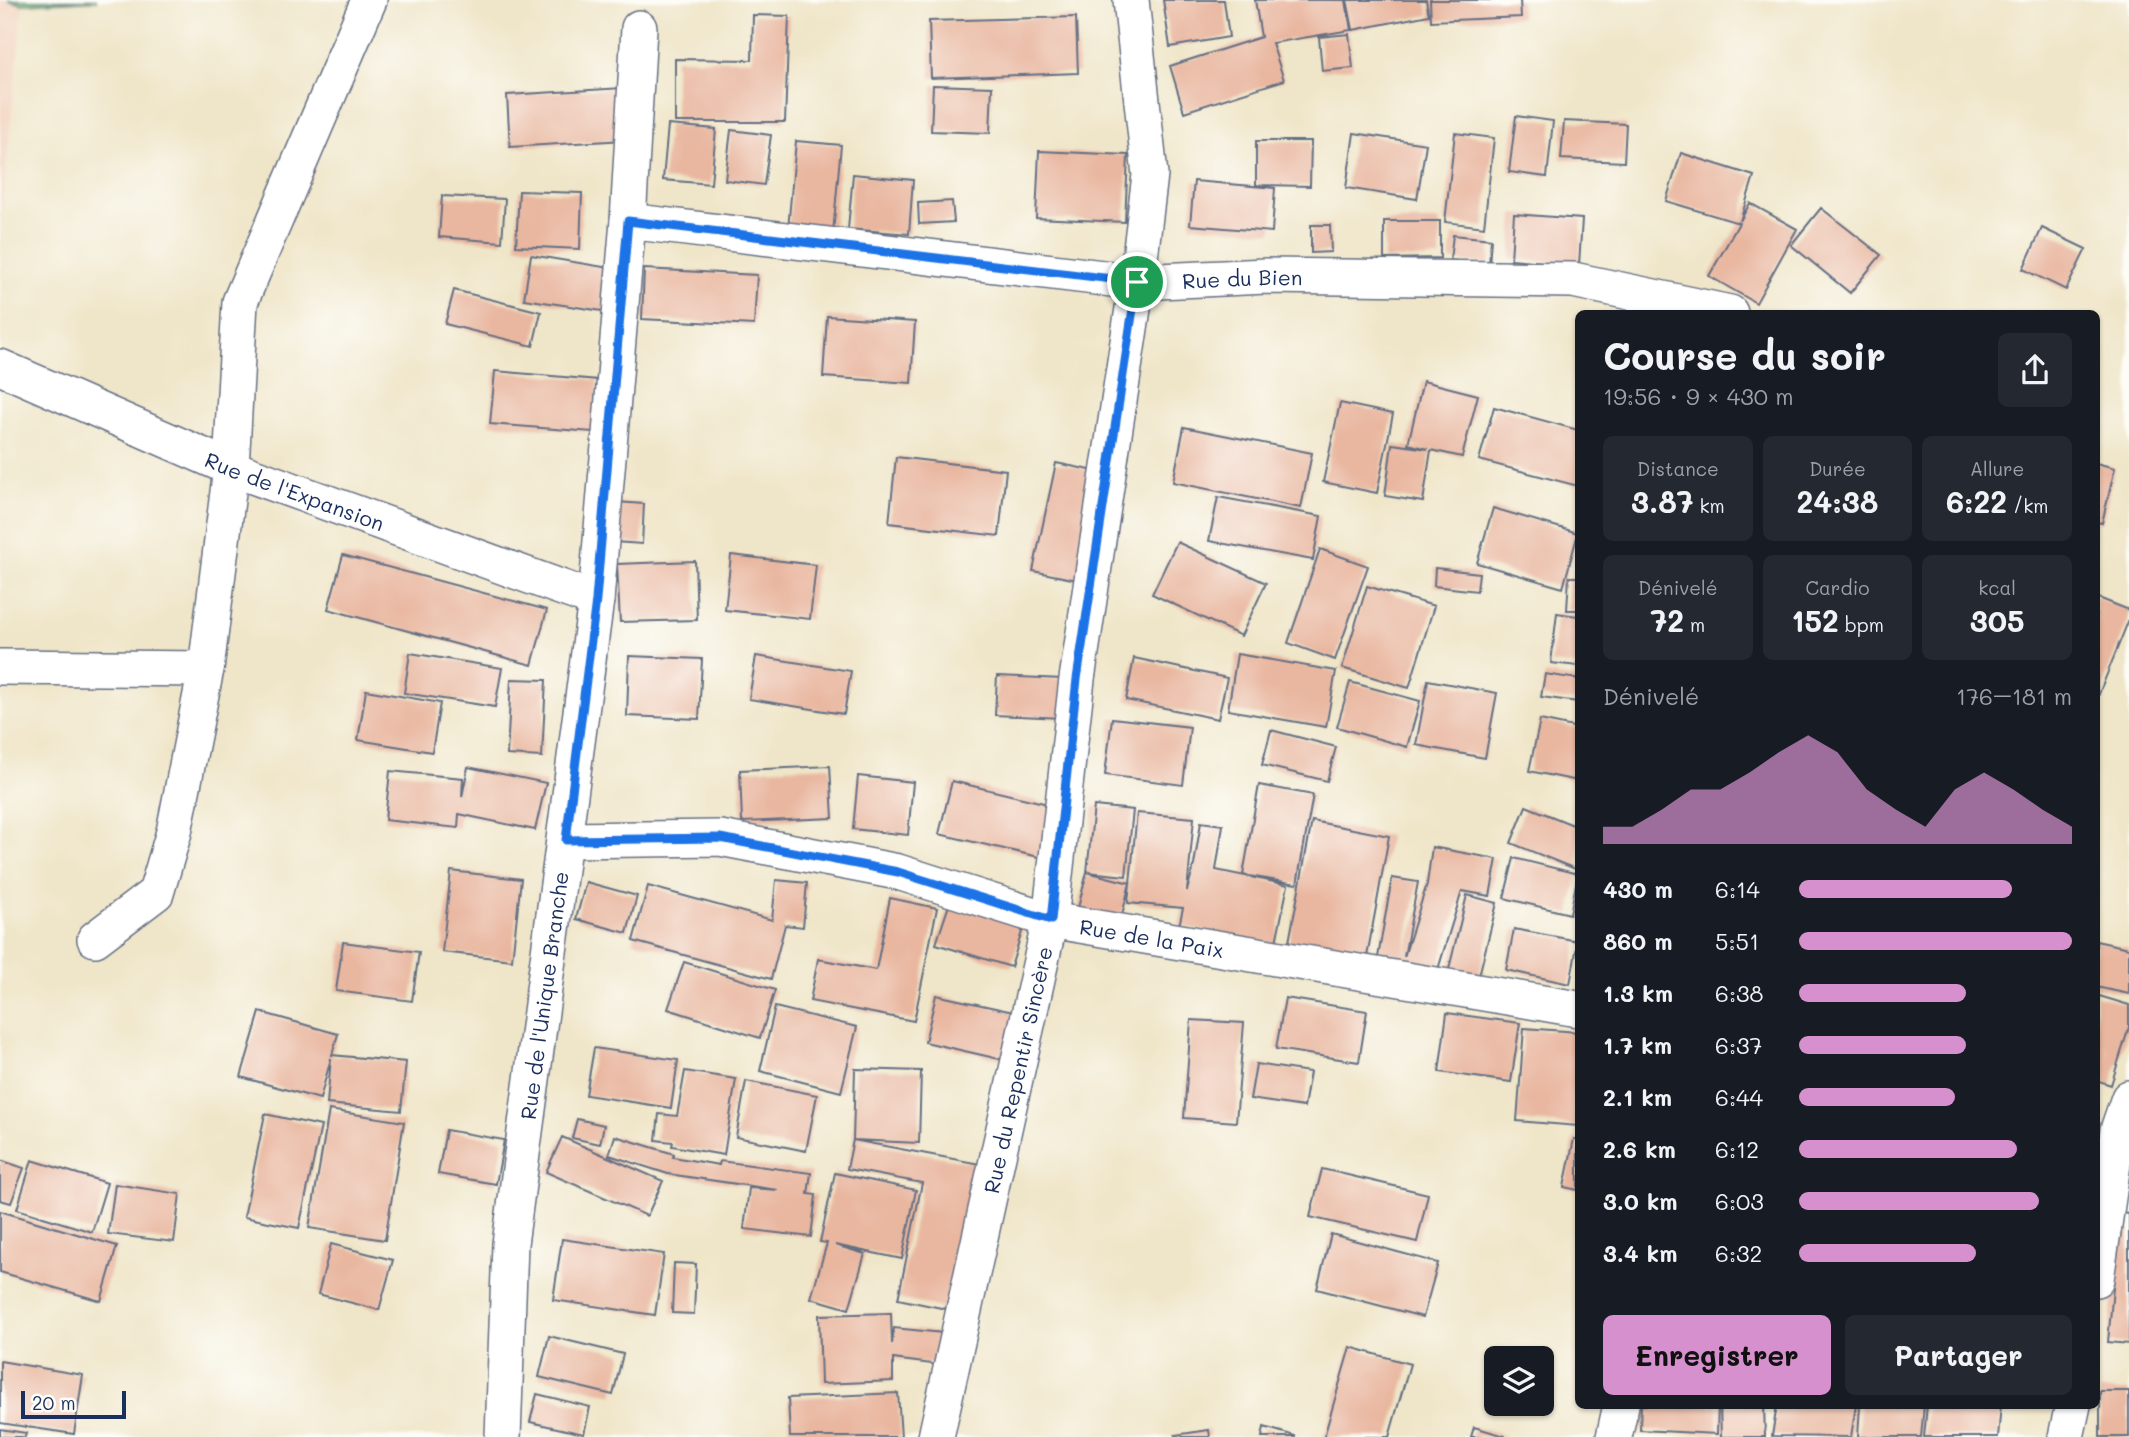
<!DOCTYPE html>
<html lang="fr">
<head>
<meta charset="utf-8">
<style>
  :root { --surface:#171b24; --page:#242831; --text:#f1f3f6; --muted:#9ea1a6; --accent:#d690ce }
  body { margin:0; font-family:Mali,sans-serif; background:var(--page); color:var(--text); height:100vh; display:flex; flex-direction:column; font-size:26px; white-space:nowrap }
  * { box-sizing:border-box; margin:0 }
  p { font-size:23px; color:var(--muted) }
  .icon { flex:none; width:38px; height:38px; fill:none; stroke:currentColor; stroke-width:2; stroke-linecap:round; stroke-linejoin:round }
  .map { position:relative; flex:1; overflow:hidden }
  .side { position:absolute; left:1575px; top:310px; width:525px; height:1099px; display:flex; flex-direction:column; background:var(--surface); border-radius:10px; box-shadow:0 2px 5px #0004 }
  .side>* { flex:none }
  .controls { position:absolute; left:1484px; top:1346px; display:grid; gap:14px }
  .controls a { display:grid; place-items:center; width:70px; height:70px; border-radius:10px; background:var(--surface); box-shadow:0 2px 5px #0004; font-size:35px }
  .scale { position:absolute; left:21px; bottom:18px; width:105px; box-sizing:border-box; padding-left:7px; border:4px solid #1b2f5e; border-top:0; font-size:19px; line-height:24px; white-space:nowrap; color:#1b2f5e; -webkit-text-stroke:5px #fdfcf7; paint-order:stroke }
  .pin { position:absolute; display:grid; place-items:center; width:60px; height:60px; color:#fff; margin:-30px; border:4px solid #fff; border-radius:50%; box-shadow:0 2px 7px #0007 }
  .round { display:grid; place-items:center; flex:none; width:74px; height:74px; border-radius:10px; background:var(--page) }
  .headline { display:flex; align-items:center; justify-content:space-between; height:119px; padding:0 28px }
  h1 { font-size:38px; font-weight:800; line-height:52px }
  .stats { display:grid; grid-template-columns:repeat(3,1fr); gap:10px; height:119px; padding:7px 28px }
  .stats div { display:grid; align-content:center; border-radius:10px; background:var(--page); text-align:center }
  .stats b { font-size:30px; font-weight:800 }
  .stats small { font-size:19px; font-weight:400 }
  .stats p { font-size:19px }
  .chart { height:196px; padding:14px 28px }
  .chart p { display:flex; justify-content:space-between }
  .chart svg { width:100%; height:126px; margin-top:7px; fill:var(--accent); opacity:.7 }
  .button { display:flex; gap:14px; margin-top:auto; padding:14px 28px }
  .button a { flex:1; height:80px; border-radius:10px; background:var(--accent); color:#111; font-size:28px; font-weight:800; line-height:80px; text-align:center }
  .button a+a { background:var(--page); color:var(--text) }
  ul { padding:0 28px; list-style:none; font-size:23px }
  li { display:grid; grid-template-columns:112px 84px 1fr; align-items:center; height:52px }
  li i { height:18px; border-radius:9px; background:var(--accent) }
  .map>svg:first-child { display:block }
  .built { fill:#f3d4bf }
  .green { fill:#8ac87f; stroke:#527c6e; stroke-width:2 }
  .building { fill:#e9b7a0 }
  .lines { fill:none; stroke-linecap:round; stroke-linejoin:round }
  .minor-casing { stroke:#656f83; stroke-width:38 }
  .minor { stroke:#fff; stroke-width:35 }
  .route-casing { stroke:#fff; stroke-width:14 }
  .route { stroke:#1a73e8; stroke-width:9 }
  .labels { text-anchor:middle; dominant-baseline:central; stroke-width:5; stroke-linejoin:round; paint-order:stroke }
  .street-label { font-size:21px; fill:#1b2f5e; stroke:#fdfcf7 }
</style>
</head>
<body>
<div class="map">
<svg width="2129" height="1437" viewBox="0 0 2129 1437">
  <rect width="100%" height="100%" fill="#fdfcf7"/>
  <filter id="ink" filterUnits="userSpaceOnUse"><feTurbulence type="fractalNoise" baseFrequency=".0143" numOctaves="2"/><feDisplacementMap in="SourceGraphic" scale="14" xChannelSelector="R" yChannelSelector="G"/><feConvolveMatrix kernelMatrix="1 2 1 2 8 2 1 2 1" color-interpolation-filters="sRGB"/></filter>
  <filter id="wash" filterUnits="userSpaceOnUse"><feTurbulence type="fractalNoise" baseFrequency=".00686" numOctaves="4" result="noise"/><feDisplacementMap in="SourceGraphic" scale="28" xChannelSelector="R" yChannelSelector="G"/><feGaussianBlur stdDeviation="1.57" result="paint"/><feColorMatrix in="noise" values="0 0 0 0 0 0 0 0 0 0 0 0 0 0 0 0 0 1.4 0 .05"/><feComposite in="paint" operator="in"/></filter>
  <g filter="url(#wash)">
    <rect width="100%" height="100%" fill="#efe5c8"/>
    <!-- built -->
    <path class="built" d="M0 0 23 4 0 226Z"/>
    <!-- green -->
    <path class="green" d="M7 0H97L23 4Z"/>
    <g id="blocks">
      <!-- building -->
      <path class="building" d="M1163 0H1224L1229 37 1170 47Z
        M1255 0H1346L1351 30 1272 43 1284 80 1184 112 1170 66 1261 37Z
        M1347 0H1426L1429 15 1353 30Z
        M1430 0H1520L1521 17 1431 21Z
        M753 15 789 16 785 122H675V59L752 60Z
        M1076 17 1078 73 931 78 929 21Z
        M1349 34 1353 68 1322 71 1319 37Z
        M933 85 992 87 990 133 931 131Z
        M623 88 625 140 510 147 507 95Z
        M1516 116 1553 121 1547 177 1509 172Z
        M1564 121 1626 124 1624 162 1561 159Z
        M668 125 716 129 711 184 663 180Z
        M731 130 771 135 764 185 725 180Z
        M1354 133 1426 144 1417 199 1346 188Z
        M1455 133 1494 138 1484 227 1445 222Z
        M796 141 841 145 833 233 788 229Z
        M1256 141H1311L1310 186 1256 185Z
        M1039 151 1128 155 1125 222 1036 218Z
        M1681 153 1754 176 1740 221 1750 203 1797 229 1756 303 1709 276 1739 223 1666 201Z
        M853 174 913 180 909 234 848 229Z
        M1194 181 1275 188 1272 232 1190 225Z
        M519 191 582 193 580 249 516 246Z
        M442 196 505 199 502 242 439 237Z
        M952 201 954 222 919 224 918 203Z
        M1821 208 1881 255 1850 293 1791 245Z
        M1514 214 1582 219 1579 265 1511 259Z
        M1384 221H1440V258L1384 259Z
        M1311 225H1330L1331 252 1311 253Z
        M2042 228 2086 249 2066 290 2023 269Z
        M1453 235 1491 239 1489 265 1450 260Z
        M531 255 616 269 609 312 524 299Z
        M644 269 757 275 754 325 642 319Z
        M454 290 541 312 533 346 445 324Z
        M827 316 915 322 911 383 823 377Z
        M495 371 598 380 593 432 490 424Z
        M1423 381 1478 395 1462 457 1431 450 1423 502 1385 496 1392 444 1428 449 1408 444Z
        M1340 403 1393 414 1377 493 1323 482Z
        M1494 407 1578 430V486L1479 460Z
        M1184 427 1312 453 1301 508 1173 482Z
        M896 457 1006 470 999 536 889 523Z
        M1056 463 1110 474 1087 582 1033 571Z
        M2096 463 2115 468 2102 523 2096 522Z
        M1218 497 1321 516 1313 560 1209 541Z
        M616 502 644 504 642 544 614 542Z
        M1493 508 1578 533 1563 588 1477 563Z
        M1177 542 1266 583 1241 636 1152 594Z
        M1320 549 1368 566 1335 660 1288 643Z
        M343 555 547 610 532 665 328 609Z
        M731 555 816 565 810 619 725 610Z
        M695 561 697 620 620 622 617 564Z
        M1435 568 1479 573 1477 591 1434 586Z
        M1569 577H1578V610H1567Z
        M1367 586 1434 606 1409 688 1342 668Z
        M2096 597 2129 610V619L2097 699Z
        M1557 613 1578 616V666L1551 663Z
        M410 653 502 668 495 707 404 693Z
        M1237 654 1336 671 1326 727 1228 710Z
        M629 656 702 659 699 719 627 716Z
        M756 656 851 671 844 714 749 699Z
        M1134 658 1227 678 1218 719 1126 700Z
        M1545 674 1578 679V702L1541 697Z
        M997 676 1063 679 1062 718 995 715Z
        M511 679 546 680 542 757 507 755Z
        M1428 680 1497 693 1485 758 1416 745Z
        M1350 682 1420 701 1407 747 1337 727Z
        M366 690 440 703 432 752 358 740Z
        M1112 718 1190 727 1183 785 1105 775Z
        M1540 720 1578 728V781L1529 771Z
        M1271 730 1336 747 1327 781 1262 765Z
        M830 766 833 818 742 822 740 770Z
        M468 767 546 783 535 830 459 814 458 828 385 820 390 771 463 778 462 797Z
        M858 776 913 782 908 835 853 829Z
        M952 781 1052 805 1039 857 939 834Z
        M1259 785 1313 795 1297 884 1243 875Z
        M1094 806 1133 810 1126 876 1087 872Z
        M1526 806 1578 827V870L1511 843Z
        M1137 813 1194 818 1187 891 1194 865 1201 822 1223 825 1216 870 1288 885 1275 947 1179 926 1183 908 1128 903Z
        M1312 821 1389 836 1366 962 1288 947Z
        M1432 847 1497 859 1490 896 1462 891 1436 976 1377 963 1392 878 1418 882 1404 957 1427 884Z
        M1514 858 1578 874 1570 914 1504 898Z
        M451 871 521 879 512 960 442 952Z
        M1087 872 1130 883 1120 923 1077 912Z
        M776 880 807 883 803 927 785 925 771 979 633 941 648 886 772 920Z
        M586 882 637 896 627 933 576 919Z
        M1467 895 1497 903 1477 984 1447 977Z
        M890 898 937 908 914 1021 810 1001 818 959 876 970Z
        M951 899 1025 922 1011 967 936 944Z
        M1514 929 1578 941 1570 984 1506 970Z
        M2096 941 2129 948V994L2096 987Z
        M343 942 419 952 412 1001 336 991Z
        M684 962 775 990 760 1038 668 1009Z
        M936 995 1018 1013 1008 1061 925 1042Z
        M2096 995 2129 1005V1027L2111 1085 2096 1080Z
        M1285 998 1367 1011 1359 1062 1276 1049Z
        M775 1007 857 1027 841 1092 760 1071Z
        M260 1012 338 1034 332 1055 406 1062 401 1111 327 1104 331 1058 320 1099 241 1077Z
        M1447 1013 1520 1023 1511 1082 1439 1072Z
        M1191 1020 1244 1023 1236 1122 1184 1118Z
        M1524 1028 1578 1032V1126L1517 1121Z
        M594 1048 678 1060 671 1108 586 1095Z
        M1256 1064 1310 1072 1304 1107 1250 1099Z
        M855 1069 921 1071 919 1143 853 1140 980 1164 951 1310 898 1299 922 1183 847 1169 853 1140Z
        M685 1071 736 1079 724 1155 672 1146 673 1142 656 1140 659 1114 677 1116Z
        M746 1081 817 1095 806 1151 736 1137Z
        M329 1110 404 1122 385 1240 309 1228Z
        M265 1114 321 1126 299 1228 244 1217Z
        M577 1119 604 1125 600 1144 572 1138Z
        M446 1130 504 1140 496 1184 438 1174Z
        M615 1136 674 1154 673 1157 719 1165 720 1161 811 1173 808 1194 816 1195 811 1237 744 1229 749 1188 778 1190 668 1174 609 1155Z
        M562 1137 663 1181 647 1216 546 1172Z
        M1574 1139H1578V1190L1564 1187Z
        M0 1160 24 1168 11 1203 0 1200Z
        M32 1160 107 1183 92 1232 17 1209Z
        M1322 1169 1428 1194 1417 1242 1310 1217Z
        M835 1173 916 1190 902 1259 835 1245 865 1254 849 1309 811 1298 827 1243 820 1242Z
        M115 1184 180 1194 174 1242 108 1234Z
        M0 1211 117 1246 101 1301 0 1272Z
        M2120 1213 2129 1214V1344L2108 1342Z
        M1331 1234 1438 1263 1423 1317 1317 1289Z
        M562 1239 664 1254 655 1315 553 1300Z
        M331 1244 393 1260 379 1310 318 1294Z
        M674 1263 696 1264 694 1314 672 1313Z
        M891 1313 892 1344 894 1328 943 1333 939 1365 893 1359V1381L821 1384 819 1315Z
        M549 1336 623 1354 613 1395 539 1377Z
        M1350 1347 1410 1364 1389 1437H1324Z
        M0 1361 83 1375 74 1434 0 1423Z
        M2100 1391H2129V1437H2100Z
        M898 1393 901 1437H790L788 1398Z
        M537 1394 590 1407 584 1434 530 1422Z
        M1641 1405H1718L1717 1434 1640 1430Z
        M1720 1405H1764L1765 1437H1721Z
        M1777 1405H1856L1851 1437 1772 1436Z
        M1860 1405H1924L1921 1437H1858Z
        M1927 1405H2001L1998 1437H1924Z
        M1264 1427 1295 1436V1437H1262Z
        M1474 1427 1505 1436V1437H1471Z
        M0 1429 26 1433 25 1437H0Z
        M1209 1430 1210 1437H1175V1435Z"/>
    </g>
  </g>
  <g filter="url(#ink)">
    <use href="#blocks" fill-opacity="0" stroke="#656f83" stroke-width="2"/>
    <g class="lines">
      <defs>
        <g id="minor">
          <path id="s1" d="M628 221 1137 282 1266 276 1573 280 1730 313"/>
          <path id="s2" d="M0 367 231 468 596 600"/>
          <path d="M0 667 206 669"/>
          <path id="s3" d="M566 840 720 838 898 872 1050 920 1578 1009"/>
          <path d="M95 939 156 893 174 832 206 669 231 468 240 302 369 0"/>
          <path d="M2096 1279 2118 1130 2129 1098"/>
          <path id="s4" d="M503 1437 510 1244 596 600 628 221 639 28"/>
          <path id="s5" d="M936 1437 1050 920 1077 679 1137 282 1150 175 1131 0"/>
          <path d="M1614 1437 1621 1405"/>
          <path d="M2066 1437 2073 1405"/>
        </g>
      </defs>
      <!-- minor casing -->
      <use href="#minor" class="minor-casing"/>
      <!-- minor -->
      <use href="#minor" class="minor"/>
    </g>
  </g>
  <g class="lines" filter="url(#ink)">
    <defs>
      <path id="route" d="M628 221 1137 282 1077 679 1051 920 898 872 720 838 566 840 596 600Z"/>
    </defs>
    <!-- route casing -->
    <use href="#route" class="route-casing"/>
    <!-- route -->
    <use href="#route" class="route"/>
  </g>
  <g class="labels">
    <!-- street labels -->
    <g class="street-label">
      <text stroke="none"><textPath href="#s1" startOffset="618">Rue du Bien</textPath></text>
      <text stroke="none"><textPath href="#s2" startOffset="320">Rue de l'Expansion</textPath></text>
      <text stroke="none"><textPath href="#s3" startOffset="598">Rue de la Paix</textPath></text>
      <text stroke="none"><textPath href="#s4" startOffset="444">Rue de l'Unique Branche</textPath></text>
      <text stroke="none"><textPath href="#s5" startOffset="376">Rue du Repentir Sincère</textPath></text>
    </g>
  </g>
</svg>
<div class="controls">
<a><svg class="icon" aria-label="layers" viewBox="0 0 24 24"><path d="M12 4l9 5-9 5-9-5zM3 14l9 5 9-5"/></svg></a>
</div>
<div class="scale">20 m</div>
<div class="pin" style="left:1137px;top:282px;background:#1e9e55"><svg class="icon" aria-label="arrive" viewBox="0 0 24 24"><path d="M6 21V4h12l-3 4 3 4H6"/></svg></div>
<section class="side">
<div class="headline"><div><h1>Course du soir</h1><p>19:56 · 9 × 430 m</p></div><a class="round"><svg class="icon" aria-label="share" viewBox="0 0 24 24"><path d="M12 15V3M7 8l5-5 5 5M5 13v7h14v-7"/></svg></a></div>
<div class="stats">
<div><p>Distance</p><b>3.87<small> km</small></b></div>
<div><p>Durée</p><b>24:38</b></div>
<div><p>Allure</p><b>6:22<small> /km</small></b></div>
</div>
<div class="stats">
<div><p>Dénivelé</p><b>72<small> m</small></b></div>
<div><p>Cardio</p><b>152<small> bpm</small></b></div>
<div><p>kcal</p><b>305</b></div>
</div>
<div class="chart"><p><span>Dénivelé</span>176–181 m</p>
<svg viewBox="0 0 160 44" preserveAspectRatio="none"><path d="M0 44V38L10 38L20 32L30 25L40 25L50 19L60 12L70 6L80 12L90 25L100 32L110 38L120 25L130 19L140 25L150 32L160 38V44z"/></svg>
</div>
<ul>
<li><b>430 m</b>6:14<i style="width:78%"></i></li>
<li><b>860 m</b>5:51<i style="width:100%"></i></li>
<li><b>1.3 km</b>6:38<i style="width:61%"></i></li>
<li><b>1.7 km</b>6:37<i style="width:61%"></i></li>
<li><b>2.1 km</b>6:44<i style="width:57%"></i></li>
<li><b>2.6 km</b>6:12<i style="width:80%"></i></li>
<li><b>3.0 km</b>6:03<i style="width:88%"></i></li>
<li><b>3.4 km</b>6:32<i style="width:65%"></i></li>
</ul>
<div class="button"><a>Enregistrer</a><a>Partager</a></div>
</section>
</div>
</body>
</html>
